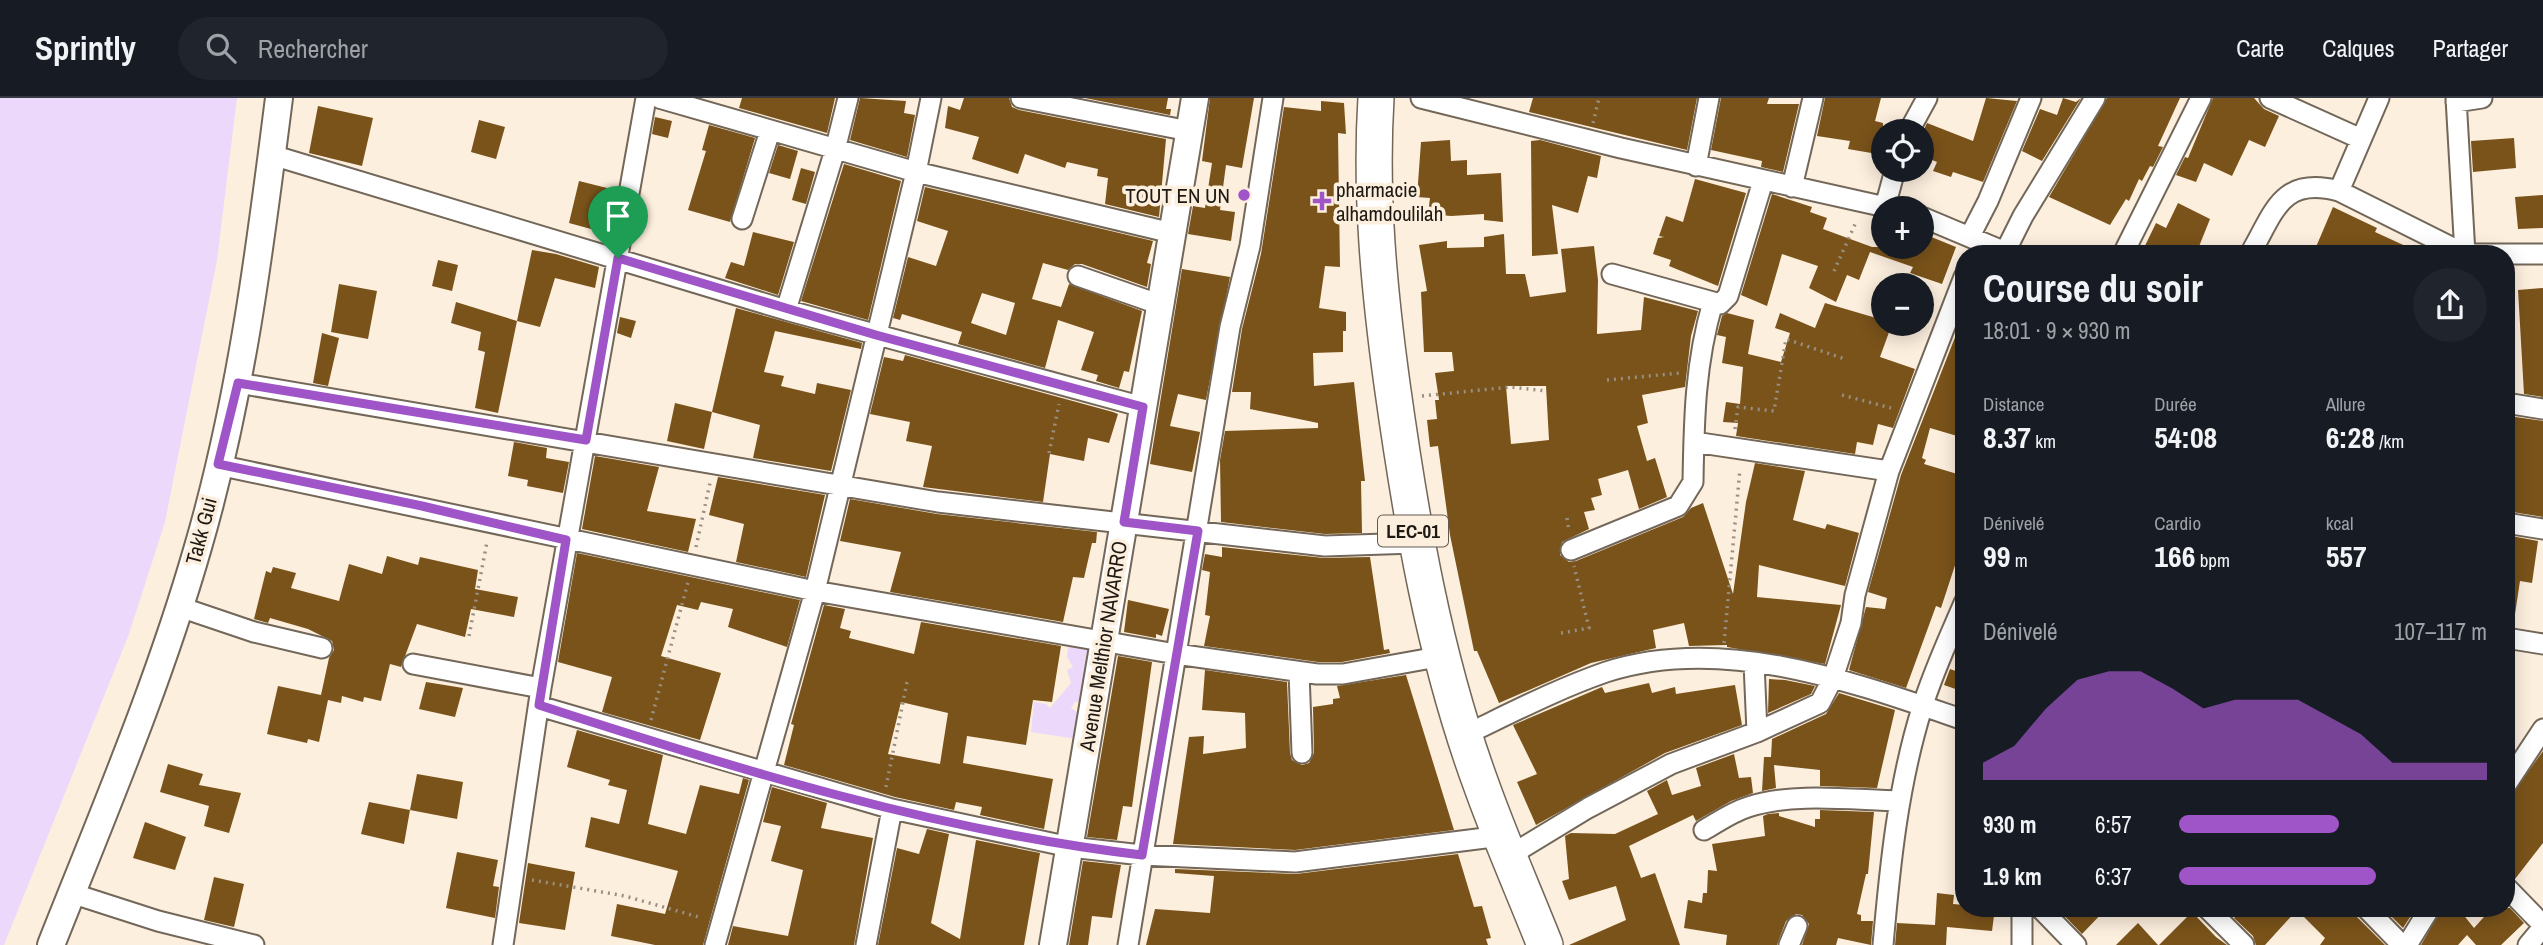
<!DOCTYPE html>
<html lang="fr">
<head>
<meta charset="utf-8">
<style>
  :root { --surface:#171b24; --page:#20242c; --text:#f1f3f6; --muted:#9ea1a6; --line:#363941; --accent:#9f55c8 }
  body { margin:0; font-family:"Archivo Narrow",sans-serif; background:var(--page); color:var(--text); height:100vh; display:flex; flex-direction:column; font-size:26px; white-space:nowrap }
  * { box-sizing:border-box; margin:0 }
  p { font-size:23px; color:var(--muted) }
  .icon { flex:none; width:38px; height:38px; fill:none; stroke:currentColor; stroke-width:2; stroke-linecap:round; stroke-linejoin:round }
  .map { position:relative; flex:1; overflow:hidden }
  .details { position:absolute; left:1955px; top:147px; width:560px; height:672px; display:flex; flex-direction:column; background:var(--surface); border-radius:28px; box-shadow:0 4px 18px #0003 }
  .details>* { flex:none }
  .controls { position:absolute; left:1871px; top:21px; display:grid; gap:14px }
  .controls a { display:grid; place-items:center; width:63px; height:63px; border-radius:50%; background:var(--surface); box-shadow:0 4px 18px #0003; font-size:35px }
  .pin { position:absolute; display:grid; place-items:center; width:60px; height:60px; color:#fff; margin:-72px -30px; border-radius:50% 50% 50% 0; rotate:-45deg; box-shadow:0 0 7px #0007 }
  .pin .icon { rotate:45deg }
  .round { display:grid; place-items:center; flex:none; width:74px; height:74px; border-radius:37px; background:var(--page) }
  .headline { display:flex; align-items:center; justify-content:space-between; height:119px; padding:0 28px }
  h1 { font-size:38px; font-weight:800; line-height:52px }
  .metrics { display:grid; grid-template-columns:repeat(3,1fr); gap:10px; height:119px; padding:7px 28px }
  .metrics div { display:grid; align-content:center }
  .metrics b { font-size:30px; font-weight:800 }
  .metrics small { font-size:19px; font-weight:400 }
  .metrics p { font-size:19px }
  .chart { height:196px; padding:14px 28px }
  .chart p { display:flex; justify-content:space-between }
  .chart svg { width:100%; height:126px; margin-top:7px; fill:var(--accent); opacity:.7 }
  ul { padding:0 28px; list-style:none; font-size:23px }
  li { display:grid; grid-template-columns:112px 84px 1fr; align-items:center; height:52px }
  li i { height:18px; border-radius:9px; background:var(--accent) }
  header { display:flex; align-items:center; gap:42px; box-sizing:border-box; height:98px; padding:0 35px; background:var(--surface); border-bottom:2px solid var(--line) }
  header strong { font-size:33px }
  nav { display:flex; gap:38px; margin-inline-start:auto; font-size:24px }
  .search { width:490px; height:63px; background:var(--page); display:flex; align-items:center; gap:18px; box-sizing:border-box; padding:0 24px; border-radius:38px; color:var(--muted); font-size:26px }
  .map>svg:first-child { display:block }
  .green { fill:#ecd8fa }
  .building { fill:#7a531a; fill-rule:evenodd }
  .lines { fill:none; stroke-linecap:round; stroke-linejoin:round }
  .street-casing { stroke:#726758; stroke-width:23 }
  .secondary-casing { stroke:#726758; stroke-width:30 }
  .highway-casing { stroke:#726758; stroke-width:38 }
  .path { stroke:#988f82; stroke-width:3.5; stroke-dasharray:2 5; stroke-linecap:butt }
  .street { stroke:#fff; stroke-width:19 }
  .secondary { stroke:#fff; stroke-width:26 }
  .highway { stroke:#fff; stroke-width:35 }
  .route-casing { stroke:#fff; stroke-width:14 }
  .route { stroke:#9f55c8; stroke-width:9 }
  .poi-dot { fill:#9f55c8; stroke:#fdefde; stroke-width:2.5 }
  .labels { text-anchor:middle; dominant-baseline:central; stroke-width:7; stroke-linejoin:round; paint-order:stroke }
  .shield { fill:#fdefde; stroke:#615950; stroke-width:2 }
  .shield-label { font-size:19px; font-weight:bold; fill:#1e1913 }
  .poi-label { font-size:21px; fill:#1e1913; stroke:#fdefde; text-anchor:start }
  .street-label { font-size:21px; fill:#1e1913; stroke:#fdefde }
</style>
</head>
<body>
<header>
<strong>Sprintly</strong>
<div class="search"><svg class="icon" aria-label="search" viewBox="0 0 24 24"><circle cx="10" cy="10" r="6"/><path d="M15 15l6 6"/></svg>Rechercher</div>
<nav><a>Carte</a><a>Calques</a><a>Partager</a></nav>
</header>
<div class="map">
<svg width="2543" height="847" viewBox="0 0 2543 847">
  <rect width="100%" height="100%" fill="#fdefde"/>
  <!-- green -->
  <path class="green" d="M0 0H237L217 162 165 424 129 536 4 847H0Z
    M1069 542 1094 546 1091 603 1075 604 1071 610 1087 621 1083 642 1031 634 1034 604 1046 606 1050 610 1071 585 1067 572 1073 569 1067 559Z"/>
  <!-- building -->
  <path class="building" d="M742 0H835L827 35 739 10Z
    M860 0 906 3 904 15 915 17 907 59 850 42Z
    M964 0H1009L1012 9 1019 12 1166 41 1159 119 1105 106 1108 80 1097 78 1098 71 1067 64 1065 70 1025 56 1018 76 972 61 979 39 945 30 948 8 960 12Z
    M1085 0H1168L1166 11H1171L1170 17Z
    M1210 0H1254L1242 70 1226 67 1220 112 1235 114 1231 143 1188 136 1193 108 1205 110 1212 65 1202 63Z
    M1533 0H1697L1687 52 1529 14Z
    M1721 0H1769L1767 6H1799L1783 74 1761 69 1762 63 1711 52Z
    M1825 0H1881L1875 23 1883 25V57L1848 51 1850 43 1817 38Z
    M1986 0 2017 3 1983 84 1953 74 1951 79 1933 73 1937 64 1922 58V36L1927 25 1973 43Z
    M2063 0 2076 4 2081 0 2042 63 2022 53 2040 11 2057 17Z
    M2107 0H2180L2158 48 2163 49 2153 69 2150 68 2142 83 2139 81 2129 103 2126 101 2110 127 2049 99Z
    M2213 0H2254L2264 11 2279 18 2265 49 2249 42 2232 78 2204 65 2196 84 2176 77 2185 59 2188 60Z
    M1321 3 1344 5 1346 36 1338 35 1340 169 1325 168 1319 210 1346 214V233H1343V254L1313 255 1314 288 1354 284 1365 383H1361L1362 435 1325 436 1221 424 1220 362 1225 333 1318 330V325L1250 311 1251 294H1232L1242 231 1261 156 1284 9 1321 13Z
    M318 8 373 20 362 68 309 55Z
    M655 19 672 23 668 40 652 36Z
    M479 22 505 29 496 61 471 54Z
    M709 27 755 40 730 124 688 112 706 53 702 52Z
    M2514 40 2516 70 2473 74 2471 43Z
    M1450 42 1451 63 1467 62V77L1501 75 1503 124 1484 122V116L1451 118 1428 116 1430 100 1417 99 1421 44Z
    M1540 42 1601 58 1597 80 1588 78 1578 115 1552 107 1558 156 1532 158 1531 43Z
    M778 47 798 53 790 81 769 75Z
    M844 66 901 83 868 222 801 203Z
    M801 70 815 74 806 106 792 102Z
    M1695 81 1746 95 1718 188 1669 168 1671 162 1653 156 1658 140 1664 139 1659 138 1666 118 1683 124Z
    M579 83 611 91 602 134 569 125Z
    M925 89 1153 143 1147 165 1151 166 1147 189 1082 166H1075L1068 172 1043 165 1032 201 1061 209 1069 186 1142 213 1129 274 1124 273 1119 290 1096 283 1098 277 1081 272 1094 234 1058 222 1045 270 958 246 962 234 902 216 900 222 893 220 908 159 936 168 948 133 917 123ZM982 195 1015 205 1006 237 971 225Z
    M1772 96 1812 109 1810 114 1827 120 1823 131 1872 149H1922L1924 136 1956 149 1942 186 1910 175 1913 169 1870 154 1859 182 1847 177 1836 204 1809 190 1818 168 1782 156 1767 208 1741 197Z
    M2543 97V130L2518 131 2515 99Z
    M2178 105 2210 121 2196 156H2141L2156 125 2166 130Z
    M2333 109 2377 130 2375 134 2423 156H2313Z
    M753 134 794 144 778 197 725 180 731 164 744 168Z
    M1504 136 1506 176H1525L1530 199 1566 194 1561 151 1594 148 1598 182 1597 236 1641 232 1644 199 1698 213 1691 238 1685 289 1642 297 1648 325 1637 328 1647 363 1655 360 1667 399 1639 411 1628 372 1598 381 1602 397 1591 400 1595 412 1584 414 1589 431 1562 444 1560 457 1569 464 1576 463 1683 419 1691 410 1703 405 1733 496 1746 404 1755 365 1805 373 1793 422 1825 431 1827 426 1859 435 1845 488 1759 467 1757 499 1841 507 1825 566 1727 549V547L1689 548 1684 525 1653 532 1656 550 1591 565 1499 605 1477 553H1474L1450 437 1438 348 1430 349 1427 322 1437 321 1435 302H1439L1435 275 1454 273 1452 254H1424L1421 194 1427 193 1419 147 1447 143V150L1484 149V139ZM1506 288H1546L1549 342 1511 346Z
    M532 152 556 156 599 169 595 190 555 180 540 229 517 223Z
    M438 162 458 167 452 193 432 188Z
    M1182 171 1230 179 1206 302 1178 296 1170 328 1200 334 1192 374 1150 366Z
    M339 186 377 193 368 241 331 234Z
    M2543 190V299L2524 296 2518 192Z
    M456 204 517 223 498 315 475 310 485 254 478 252 481 234 451 225Z
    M1825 205 1883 222V226H1892L1880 259 1915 271 1893 330 1878 326 1873 347 1857 344 1855 356 1736 338 1738 325 1723 324 1726 304 1740 306 1743 269 1722 265 1726 239 1717 237 1722 218 1727 215 1754 222 1748 256 1781 264 1790 235 1775 230 1780 215 1815 230Z
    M736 210 862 245 861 251 775 233 764 274 784 278 781 288 815 296 817 285 851 292 831 373 753 360 760 327 712 314Z
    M620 219 636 223 631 240 617 235Z
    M1963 219 1964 340 1930 330 1922 360 1926 362 1924 366 1964 378V416L1955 447 1961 449 1941 510 1936 508 1906 590 1849 572 1866 509 1885 511 1887 500 1868 494 1901 377Z
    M322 235 339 240 328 288 313 285Z
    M905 257 1113 314 1118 316 1109 345 1088 340 1084 363 1050 356 1043 404 923 389 932 348 906 343 910 324 870 316 884 259 903 263Z
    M675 305 712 314 704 351 667 343Z
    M2508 318 2543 323V419L2506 413Z
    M514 344 547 350 546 360 569 364 563 395 527 388 528 382 508 378Z
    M595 358 659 369 647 413 696 421 688 454 582 431Z
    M718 379 825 397 806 479 736 464 744 426 709 417Z
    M850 401 937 416 1097 434 1096 445H1092L1084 480 1073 479 1063 524 890 494 901 454 840 443Z
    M2506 437 2538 443 2532 485 2520 483 2515 516 2506 515Z
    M1222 449 1324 460 1370 459 1384 552 1389 551 1390 555 1342 564H1318L1204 548 1210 518 1205 517 1210 474 1202 472 1205 456 1222 459Z
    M577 455 800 502 787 549 728 529 733 511 701 504 698 512 677 507 661 558 721 575 700 642 602 614 612 579 558 564Z
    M387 458 418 467 420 459 478 472 475 491 518 499 514 519 471 511 465 539 417 526 401 569 390 566 381 603 364 599 363 604 342 598 341 605 328 602 319 644 308 641 307 645 267 636 278 588 321 597 329 560 334 552 332 543 308 531 270 520 268 525 254 521 266 473 271 475 273 469 296 475 291 490 339 503 349 466 382 476Z
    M1128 502 1169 511 1162 538 1156 536V540L1124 534Z
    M824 507 845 511 840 530 851 533 849 540 914 556 921 524 1061 548 1052 604 1033 602 1026 647 967 638 963 665 1053 681 1044 731 980 717 982 709 956 704 954 712 895 699 784 667 794 627 791 626ZM901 604 948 615 940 666 888 656Z
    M1118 558 1152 564 1132 709 1123 708 1117 742 1087 739Z
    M1950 571 1964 576V594L1944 587Z
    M1205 572 1287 584 1290 655 1292 662 1302 667 1309 665 1314 655 1313 609 1333 606V601L1340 600 1337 588 1406 577 1454 732 1295 752 1173 746 1189 639 1204 638 1203 656 1246 650 1245 615 1202 612Z
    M1769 581 1785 582 1815 588 1811 596 1768 615Z
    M426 584 463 590 455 619 419 611Z
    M1649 585 1652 595 1675 589 1676 596 1735 587 1742 627 1665 655 1536 727 1517 684 1537 676 1513 627 1602 589 1605 595Z
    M1839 595 1895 612 1877 690 1820 688V672L1774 667 1776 690 1762 693 1764 659H1771L1772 641 1826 616Z
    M577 632 663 657 648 726 686 736 700 687 739 696 743 680 749 682 703 847H655L611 838 617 806 665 816 678 773 585 749 591 719 619 726 627 692 608 687 610 682 567 669Z
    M2543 653V745L2515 781 2506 777V704Z
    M1734 656 1739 680 1751 679 1753 695 1731 703 1696 723 1693 717 1629 748 1641 780 1655 775 1680 847H1569L1626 822 1616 788 1569 802 1562 783 1569 781 1565 738 1571 735 1615 736 1658 716 1647 693 1667 682 1672 697 1701 688 1696 670Z
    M168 666 203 676 199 687 241 695 229 735 204 728 209 708 160 694Z
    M417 676 463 684 457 721 410 712Z
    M772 689 827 705 821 730 873 740 854 847H728L733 828 788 838 803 772 771 763 781 728 763 724Z
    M369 704 410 712 404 746 361 736Z
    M1820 712 1874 714 1868 776H1866L1857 816 1861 817V823H1873L1871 847 1838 840 1836 847H1802L1809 826 1802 817 1796 816 1786 823 1777 847H1726L1727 837 1684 830 1688 802 1702 805 1703 795H1707L1708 772 1717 773 1712 746 1765 738 1763 718 1768 716 1779 715V718L1815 729V721H1820Z
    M145 724 186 739 175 772 133 760Z
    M927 731 949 736 931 825 960 841 976 742 1040 755 1024 847H878L897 750 919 756Z
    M457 754 498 762 493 788 499 789 495 820 446 810Z
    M1458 756 1474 809 1482 808 1491 840 1486 841 1488 847H1146L1155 811 1210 815 1214 778 1175 775V771L1296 776Z
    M1083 763 1121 767 1116 795 1112 820 1092 818 1088 847H1069Z
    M528 765 575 774 565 832 519 825Z
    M214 779 244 786 234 829 204 822Z
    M1937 795 1954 797 1953 806 1964 807V810H1995L1992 833 1947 829 1946 847H1895L1897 825 1935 827Z
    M2057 810H2107L2082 836Z
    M2244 810H2329L2337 818 2344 810H2354L2357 819 2385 847H2320L2325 840 2297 812 2265 847H2256L2253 838 2234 820Z
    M2383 810H2406L2412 816 2403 830Z
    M2442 810H2458L2474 830 2492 810H2510L2524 825 2501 847H2476L2467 837 2458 847H2421Z
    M2192 814 2216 839 2227 847H2159Z
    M2138 825 2158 847H2116Z"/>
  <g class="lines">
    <defs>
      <path id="street" d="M659 0 916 74 1172 135
        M1021 0 1189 33
        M1421 0 1621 50 1890 110
        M2270 0 2361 41
        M2456 0 2465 156
        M2456 4 2482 0
        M1909 33 1927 0
        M272 57 786 212 1143 309
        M1696 68 1709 0
        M1792 89 1813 0
        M2339 93 2379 0
        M1885 109 1895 72
        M1922 119 2010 156
        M742 121 770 33
        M1970 138 1988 103 2031 0
        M2005 154 2023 118 2095 0
        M2123 156 2201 0
        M2250 156C2275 113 2281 78 2339 93L2465 156H2543
        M1612 176 1713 204
        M1078 178 1161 207
        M786 212 835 52 848 0
        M238 285 938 404 1325 448 1415 445
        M2506 305 2543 311
        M1694 344 1889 373
        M218 367 815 493 1176 556 1317 576H1343L1443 558
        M2506 425 2543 431
        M1571 452 1678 408 1693 384C1694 321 1695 265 1713 204L1720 206 1728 198 1763 83
        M180 509 254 534 322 550
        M2506 540 2543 546
        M1754 565 1757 634
        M413 566 541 590
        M1299 574 1302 655
        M539 608 892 711 1070 749 1142 757 1295 764 1501 738
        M1465 637C1511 615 1557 591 1606 574 1723 536 1853 584 1964 622
        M2506 687 2543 631
        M1704 732C1718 724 1732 714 1748 709 1795 694 1851 702 1900 703
        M1509 758 1588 710 1671 666 1757 634 1820 605 1833 580 1851 525 1855 497 1889 373 1964 179
        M2506 789 2543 827
        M71 795 158 823 254 847
        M2040 810 2076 847
        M2207 810 2244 847
        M2366 810 2402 847
        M503 847 541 590 646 0
        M715 847 815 493 916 74 931 0
        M866 847 892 711
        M1128 847 1230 229 1250 148 1273 0
        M1789 847 1797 828
        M1883 847C1890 767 1898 687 1922 610 1933 574 1949 540 1964 505
        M2022 847V810
        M2407 847 2430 810
        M2528 847 2543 829"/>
      <path id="secondary" d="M51 847C103 716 159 585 198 449 241 302 260 151 279 0
        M1053 847 1195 0"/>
      <path id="highway" d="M1376 0C1370 96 1379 191 1392 286 1411 422 1434 559 1482 689 1501 742 1524 794 1545 847"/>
    </defs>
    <!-- street casing -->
    <use href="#street" class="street-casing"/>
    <!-- secondary casing -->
    <use href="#secondary" class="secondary-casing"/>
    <!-- highway casing -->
    <use href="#highway" class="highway-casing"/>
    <!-- path -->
    <path class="path" d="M1593 25 1599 0
      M1834 173 1857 122
      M1607 282 1680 275
      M1842 297 1891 310
      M1422 298 1510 289 1546 293
      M1735 331 1738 309 1774 313 1786 241 1845 261
      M1049 355 1059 306
      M1567 420 1569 433
      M696 449 710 385
      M1561 535 1589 530 1574 468
      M469 538 487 444
      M1724 545 1740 371
      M651 622 688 484
      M886 689 907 584
      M532 782 625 798 702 820"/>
    <!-- street -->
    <use href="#street" class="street"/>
    <!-- secondary -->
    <use href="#secondary" class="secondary"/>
    <!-- highway -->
    <use href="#highway" class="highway"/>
  </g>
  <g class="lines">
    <defs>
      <path id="route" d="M618 160 876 237 1143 309 1124 424 1198 433 1142 757C936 733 736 671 539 607L566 442 422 408 218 366 238 285 586 342Z"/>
    </defs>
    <!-- route casing -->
    <use href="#route" class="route-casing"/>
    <!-- route -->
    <use href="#route" class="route"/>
  </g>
  <!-- markers -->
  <g class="poi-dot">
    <circle cx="1244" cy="97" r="7"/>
    <path d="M1318.5 92.5h7v7h7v7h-7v7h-7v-7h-7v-7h7z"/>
  </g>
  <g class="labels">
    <!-- shield labels -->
    <rect class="shield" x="1378" y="417.5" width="70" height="31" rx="5"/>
    <g class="shield-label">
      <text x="1413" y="433">LEC-01</text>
    </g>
    <!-- poi labels -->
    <g class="poi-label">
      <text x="1336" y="91">pharmacie<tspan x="1336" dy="24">alhamdoulilah</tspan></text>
      <text x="1230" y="97" text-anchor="end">TOUT EN UN</text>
    </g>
    <!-- street labels -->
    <g class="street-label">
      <text transform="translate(201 433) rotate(-75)">Takk Gui</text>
      <text transform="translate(1103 548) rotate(-81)">Avenue Melthior NAVARRO</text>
    </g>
  </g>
</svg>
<div class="controls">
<a><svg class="icon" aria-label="locate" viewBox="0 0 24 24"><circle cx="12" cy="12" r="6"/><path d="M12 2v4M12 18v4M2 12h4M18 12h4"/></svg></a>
<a>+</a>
<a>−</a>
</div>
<div class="pin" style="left:618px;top:160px;background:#1e9e55"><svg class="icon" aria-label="arrive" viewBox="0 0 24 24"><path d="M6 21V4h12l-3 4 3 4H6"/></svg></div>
<section class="details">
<div class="headline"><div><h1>Course du soir</h1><p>18:01 · 9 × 930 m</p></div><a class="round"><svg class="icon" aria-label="share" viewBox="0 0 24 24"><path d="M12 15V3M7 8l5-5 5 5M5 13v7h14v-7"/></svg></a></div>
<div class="metrics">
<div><p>Distance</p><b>8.37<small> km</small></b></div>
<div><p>Durée</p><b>54:08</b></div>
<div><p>Allure</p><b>6:28<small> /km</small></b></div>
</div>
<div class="metrics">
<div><p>Dénivelé</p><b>99<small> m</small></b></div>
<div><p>Cardio</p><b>166<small> bpm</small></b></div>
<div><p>kcal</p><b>557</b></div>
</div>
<div class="chart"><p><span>Dénivelé</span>107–117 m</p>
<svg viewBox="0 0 160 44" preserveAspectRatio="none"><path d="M0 44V38L10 32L20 19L30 9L40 6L50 6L60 12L70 19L80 16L90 16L100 16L110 22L120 28L130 38L140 38L150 38L160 38V44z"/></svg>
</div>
<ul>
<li><b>930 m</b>6:57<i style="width:52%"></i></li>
<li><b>1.9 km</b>6:37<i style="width:64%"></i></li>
</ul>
</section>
</div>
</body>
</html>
